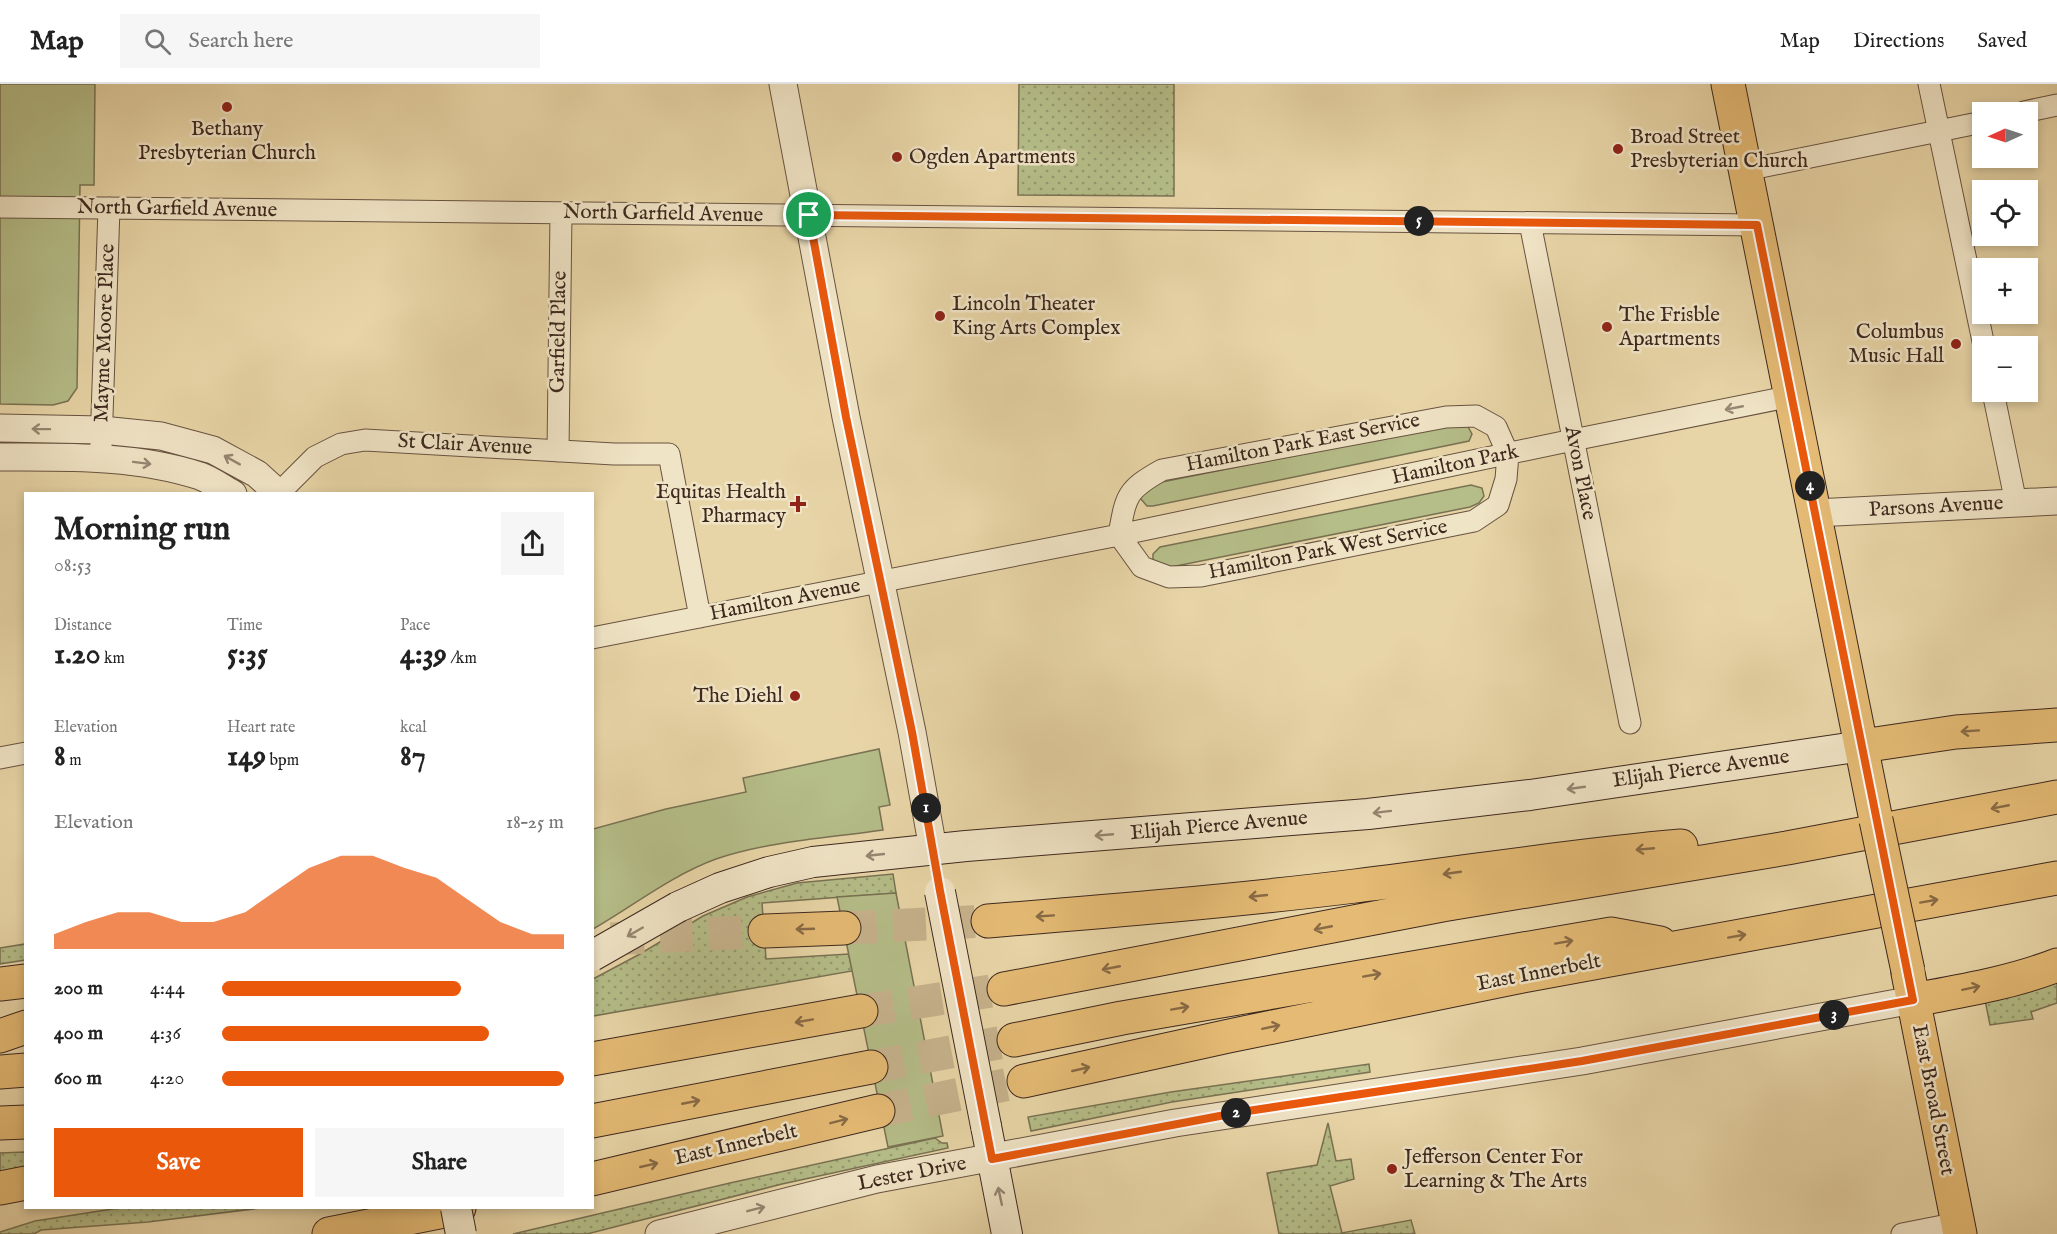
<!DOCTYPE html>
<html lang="en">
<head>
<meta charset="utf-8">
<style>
  :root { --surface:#fff; --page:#f6f6f6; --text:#222; --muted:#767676; --line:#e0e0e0; --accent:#ea580c }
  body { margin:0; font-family:"IM FELL English",serif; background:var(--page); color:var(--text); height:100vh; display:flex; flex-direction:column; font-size:22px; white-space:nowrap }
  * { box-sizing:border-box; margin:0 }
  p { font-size:20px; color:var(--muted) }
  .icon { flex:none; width:33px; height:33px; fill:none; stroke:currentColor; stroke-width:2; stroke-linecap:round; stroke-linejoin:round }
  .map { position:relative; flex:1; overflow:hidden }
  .details { position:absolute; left:24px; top:408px; width:570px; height:717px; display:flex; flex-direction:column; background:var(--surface); border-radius:0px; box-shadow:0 3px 9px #0003 }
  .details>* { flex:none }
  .needle { width:39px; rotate:267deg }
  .buttons { position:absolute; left:1972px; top:18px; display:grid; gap:12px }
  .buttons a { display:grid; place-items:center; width:66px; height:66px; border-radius:0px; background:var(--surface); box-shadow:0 3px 9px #0003; font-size:30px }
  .pin { position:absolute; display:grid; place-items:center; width:51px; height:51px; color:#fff; margin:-26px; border:3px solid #fff; border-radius:50%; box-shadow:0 2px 6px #0007 }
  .km { position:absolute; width:30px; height:30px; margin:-15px; border-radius:50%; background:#222; color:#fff; font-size:16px; line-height:30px; text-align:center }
  .round { display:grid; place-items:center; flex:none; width:63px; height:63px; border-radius:0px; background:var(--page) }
  .summary { display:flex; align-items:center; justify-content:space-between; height:102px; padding:0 30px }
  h1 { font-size:33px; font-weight:700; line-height:45px }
  .stats { display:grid; grid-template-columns:repeat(3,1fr); gap:9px; height:102px; padding:6px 30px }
  .stats div { display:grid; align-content:center }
  .stats b { font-size:30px; font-weight:700 }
  .stats small { font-size:16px; font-weight:400 }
  .stats p { font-size:16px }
  .chart { height:168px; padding:12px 30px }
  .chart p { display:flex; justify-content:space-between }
  .chart svg { width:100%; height:108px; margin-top:6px; fill:var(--accent); opacity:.7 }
  .cta { display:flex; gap:12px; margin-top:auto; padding:12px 30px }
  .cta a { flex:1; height:69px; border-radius:0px; background:var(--accent); color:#fff; font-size:24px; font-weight:700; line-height:69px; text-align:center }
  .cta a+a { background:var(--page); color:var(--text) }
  ul { padding:0 30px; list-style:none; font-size:20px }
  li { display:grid; grid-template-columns:96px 72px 1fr; align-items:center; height:45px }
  li i { height:15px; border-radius:8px; background:var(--accent) }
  header { display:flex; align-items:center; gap:36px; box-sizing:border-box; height:84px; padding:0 30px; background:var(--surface); border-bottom:2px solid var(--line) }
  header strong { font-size:28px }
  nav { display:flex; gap:33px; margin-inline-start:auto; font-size:21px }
  .search { width:420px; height:54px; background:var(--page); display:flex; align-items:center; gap:15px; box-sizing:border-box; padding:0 21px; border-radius:0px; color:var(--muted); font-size:22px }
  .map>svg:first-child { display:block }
  .grass { fill:url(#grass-dots); stroke:#797253; stroke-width:1.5 }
  .park { fill:#b5bd88; stroke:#797253; stroke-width:1.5 }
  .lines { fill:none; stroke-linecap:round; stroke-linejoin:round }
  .motorway-tunnel { stroke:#c6b28c; stroke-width:33; stroke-dasharray:33 16; stroke-linecap:butt }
  .minor-casing { stroke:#685340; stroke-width:23 }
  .tertiary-casing { stroke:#685340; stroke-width:29 }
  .secondary-casing { stroke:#3d281e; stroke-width:32 }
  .primary-casing { stroke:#3d281e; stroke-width:35 }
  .motorway-casing { stroke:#3d281e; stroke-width:35 }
  .minor { stroke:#f0e4c6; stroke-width:21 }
  .tertiary { stroke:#f0e4c6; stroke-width:27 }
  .secondary { stroke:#f0e4c6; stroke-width:30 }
  .primary { stroke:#e4ba74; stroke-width:33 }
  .motorway { stroke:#e4ba74; stroke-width:33 }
  .secondary-bridge-casing { stroke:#3d281e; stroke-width:32; stroke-linecap:butt }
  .primary-bridge-casing { stroke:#3d281e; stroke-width:35; stroke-linecap:butt }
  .secondary-bridge { stroke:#f0e4c6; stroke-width:30 }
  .primary-bridge { stroke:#e4ba74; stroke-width:33 }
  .oneway { stroke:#968672 }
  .oneway2 { stroke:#886a45 }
  .route-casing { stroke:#fff; stroke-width:12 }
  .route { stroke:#ea580c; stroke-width:8 }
  .poi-dot { fill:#8f2418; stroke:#f0e4c6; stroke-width:2 }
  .labels { text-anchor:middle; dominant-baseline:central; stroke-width:5; stroke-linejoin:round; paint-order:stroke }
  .poi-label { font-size:21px; fill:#3d281e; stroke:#f0e4c6; text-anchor:start }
  .street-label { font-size:21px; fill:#3d281e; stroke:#f0e4c6 }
</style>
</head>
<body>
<header>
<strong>Map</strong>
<div class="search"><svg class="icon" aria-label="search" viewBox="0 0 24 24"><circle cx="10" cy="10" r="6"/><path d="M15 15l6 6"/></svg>Search here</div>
<nav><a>Map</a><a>Directions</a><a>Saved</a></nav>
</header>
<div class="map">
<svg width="2057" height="1150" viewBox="0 0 2057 1150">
  <defs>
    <pattern id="grass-dots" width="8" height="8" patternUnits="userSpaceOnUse" patternTransform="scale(1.5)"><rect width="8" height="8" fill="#b5bd88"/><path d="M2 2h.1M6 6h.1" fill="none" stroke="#949a6f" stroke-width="1.8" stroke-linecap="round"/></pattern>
  </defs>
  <rect width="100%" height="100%" fill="#e8d5a7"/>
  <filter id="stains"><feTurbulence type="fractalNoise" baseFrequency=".00333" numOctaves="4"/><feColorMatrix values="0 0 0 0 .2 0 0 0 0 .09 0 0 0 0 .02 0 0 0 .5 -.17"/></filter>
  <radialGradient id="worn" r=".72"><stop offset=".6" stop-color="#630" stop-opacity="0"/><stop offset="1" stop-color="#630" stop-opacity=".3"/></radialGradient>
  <!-- grass -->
  <path class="grass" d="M1019 0H1174V112L1018 111Z
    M893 790 896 809 762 819 766 875 849 870 852 887 593 932V895L640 870 703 832 747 813 797 799Z
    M25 860V876L0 880V864Z
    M2057 894V919L2031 928 2033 935 1990 941 1985 916Z
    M1369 980 1370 988 1172 1018 1031 1047 1028 1033 1171 1008Z
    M1328 1039 1336 1077 1351 1075 1354 1095 1330 1102 1342 1149 1411 1136 1415 1150H1279L1267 1089 1317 1081Z
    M935 1054 942 1059H947L948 1064 782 1100 587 1150H513L730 1099Z
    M25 1068V1085L0 1089V1069Z
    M119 1124H261L148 1138 41 1146 34 1150H0V1148L35 1137Z"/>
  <!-- park -->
  <path class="park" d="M0 0H95L94 101H80L77 304 68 317 53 321 0 320Z
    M1453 340 1467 341 1472 350 1469 357 1153 422H1147L1140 414V410L1162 398Z
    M1471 401 1482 404 1484 412 1479 419 1470 423 1176 482 1170 483 1153 478V470L1160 463Z
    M879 665 890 721 879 723 883 746C828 754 769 757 716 775 672 791 633 822 593 845V745L666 725 746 708 743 694Z
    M896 809 943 1052 888 1063 837 813Z"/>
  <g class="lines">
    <!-- motorway-tunnel -->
    <path class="motorway-tunnel" d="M844 844 988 837
      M611 855 765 847
      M861 927 1004 905
      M871 983 1014 956
      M878 1027 1024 997"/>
    <defs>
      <path id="minor" d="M1929 0 1984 262
        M2024 28 2057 21
        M1746 86 1983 38
        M0 123 1757 141
        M1530 139 1630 639
        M1993 308 2016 419
        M1476 332 1496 343 1508 370 1506 395 1498 421 1474 437 1201 492 1169 493 1142 483 1119 451C1126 412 1126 406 1162 386L1446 333Z
        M101 362 109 124
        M558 367 561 129
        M279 409 315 373 341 360 365 356 614 370H669L700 533
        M592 554 1119 451 1573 356 1792 312
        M0 674 26 669
        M1902 1150 1958 1139"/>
      <path id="tertiary" d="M783 0 846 333 912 648 933 765
        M0 344 102 346 161 352 213 366 257 390 279 410
        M0 373C67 373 136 371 200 392 211 396 222 404 233 410
        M1815 429 2057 417
        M659 1150 877 1095 1175 1039 1582 977 1913 916"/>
      <path id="secondary" d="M678 823 720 804 769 788 813 778 966 762 1368 730 1530 711 1862 662
        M986 1042 1007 1150"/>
      <path id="primary" d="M1728 0 1876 736
        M1908 889 1960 1150"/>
      <path id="motorway" d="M1862 662 1956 648 2057 641
        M988 837C1111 827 1233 817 1355 802 1464 789 1572 771 1681 762
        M765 847 844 844
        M0 900 26 897
        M1004 905 1442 821 1787 764 2057 713
        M1913 916C1961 907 2011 899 2057 881
        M0 952 26 943
        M1014 956 1122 934 1611 850 1660 859
        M592 975 861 927
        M0 988 26 986
        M1024 997 1229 952 1522 892 2057 794
        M592 1037 871 983
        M0 1039 26 1038
        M592 1095 878 1027
        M0 1104 26 1099
        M329 1150 459 1124"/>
    </defs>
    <!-- minor casing -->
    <use href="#minor" class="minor-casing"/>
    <!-- tertiary casing -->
    <use href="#tertiary" class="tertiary-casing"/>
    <!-- secondary casing -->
    <use href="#secondary" class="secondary-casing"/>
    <!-- primary casing -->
    <use href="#primary" class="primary-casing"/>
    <!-- motorway casing -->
    <use href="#motorway" class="motorway-casing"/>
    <!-- minor -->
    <use href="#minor" class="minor"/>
    <!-- tertiary -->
    <use href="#tertiary" class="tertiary"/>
    <!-- secondary -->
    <use href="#secondary" class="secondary"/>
    <!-- primary -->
    <use href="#primary" class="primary"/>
    <!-- motorway -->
    <use href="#motorway" class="motorway"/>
    <defs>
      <path id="secondary-bridge" d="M940 808 986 1042
        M592 872 678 823
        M456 1124 461 1150"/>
      <path id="primary-bridge" d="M1876 736 1908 887"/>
    </defs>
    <!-- secondary-bridge casing -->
    <use href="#secondary-bridge" class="secondary-bridge-casing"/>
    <!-- primary-bridge casing -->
    <use href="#primary-bridge" class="primary-bridge-casing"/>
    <!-- secondary-bridge -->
    <use href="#secondary-bridge" class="secondary-bridge"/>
    <!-- primary-bridge -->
    <use href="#primary-bridge" class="primary-bridge"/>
  </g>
  <!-- one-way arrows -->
  <defs><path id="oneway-shaft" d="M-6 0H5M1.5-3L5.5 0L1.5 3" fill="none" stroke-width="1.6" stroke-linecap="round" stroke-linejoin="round" transform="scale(1.5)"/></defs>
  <g class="oneway">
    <use href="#oneway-shaft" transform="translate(1734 324) rotate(169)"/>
    <use href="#oneway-shaft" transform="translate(41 345) rotate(-179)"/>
    <use href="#oneway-shaft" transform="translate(232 376) rotate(-151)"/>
    <use href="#oneway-shaft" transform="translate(142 379) rotate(7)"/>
    <use href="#oneway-shaft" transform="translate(1576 704) rotate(172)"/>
    <use href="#oneway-shaft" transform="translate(1382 728) rotate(173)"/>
    <use href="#oneway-shaft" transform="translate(1104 751) rotate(175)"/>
    <use href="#oneway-shaft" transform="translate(875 771) rotate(174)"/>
    <use href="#oneway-shaft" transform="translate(635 848) rotate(150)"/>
    <use href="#oneway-shaft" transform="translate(1000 1112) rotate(-102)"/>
    <use href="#oneway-shaft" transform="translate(756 1125) rotate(-14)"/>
  </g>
  <g class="oneway2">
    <use href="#oneway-shaft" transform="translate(1970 647) rotate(176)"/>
    <use href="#oneway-shaft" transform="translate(2000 723) rotate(169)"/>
    <use href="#oneway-shaft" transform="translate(1645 765) rotate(175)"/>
    <use href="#oneway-shaft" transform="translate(1452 789) rotate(172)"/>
    <use href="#oneway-shaft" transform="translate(1258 812) rotate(174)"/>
    <use href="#oneway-shaft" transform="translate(1929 817) rotate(-10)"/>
    <use href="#oneway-shaft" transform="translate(1045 832) rotate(176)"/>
    <use href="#oneway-shaft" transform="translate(1323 844) rotate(169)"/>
    <use href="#oneway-shaft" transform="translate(805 845) rotate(178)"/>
    <use href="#oneway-shaft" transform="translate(1737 852) rotate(-10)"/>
    <use href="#oneway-shaft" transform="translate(1564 858) rotate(-10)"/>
    <use href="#oneway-shaft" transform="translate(1111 884) rotate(169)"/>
    <use href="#oneway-shaft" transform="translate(1372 891) rotate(-10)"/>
    <use href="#oneway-shaft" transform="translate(1971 904) rotate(-12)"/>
    <use href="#oneway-shaft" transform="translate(1180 924) rotate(-10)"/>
    <use href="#oneway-shaft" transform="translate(804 937) rotate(170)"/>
    <use href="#oneway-shaft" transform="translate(1271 943) rotate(-12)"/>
    <use href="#oneway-shaft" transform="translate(1081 985) rotate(-13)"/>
    <use href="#oneway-shaft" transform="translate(691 1018) rotate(-11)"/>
    <use href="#oneway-shaft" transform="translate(839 1037) rotate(-14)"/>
    <use href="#oneway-shaft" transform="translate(649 1081) rotate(-13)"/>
  </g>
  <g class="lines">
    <defs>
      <path id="route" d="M809 131 1757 141 1913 916 1582 977 1241 1028 992 1075 940 807 912 648 846 333Z"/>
    </defs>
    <!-- route casing -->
    <use href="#route" class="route-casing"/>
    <!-- route -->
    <use href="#route" class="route"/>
  </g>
  <!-- markers -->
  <g class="poi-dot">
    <circle cx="227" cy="23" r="6"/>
    <circle cx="1618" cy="65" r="6"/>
    <circle cx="897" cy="73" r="6"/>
    <circle cx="940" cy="232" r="6"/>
    <circle cx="1607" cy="243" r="6"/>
    <circle cx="1956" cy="260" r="6"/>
    <path d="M795 411h6v6h6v6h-6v6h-6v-6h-6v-6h6z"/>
    <circle cx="795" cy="612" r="6"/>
    <circle cx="1392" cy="1085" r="6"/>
  </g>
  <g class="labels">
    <!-- poi labels -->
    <g class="poi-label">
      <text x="227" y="45" text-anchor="middle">Bethany<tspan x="227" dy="24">Presbyterian Church</tspan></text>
      <text x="1630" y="53">Broad Street<tspan x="1630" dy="24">Presbyterian Church</tspan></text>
      <text x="909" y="73">Ogden Apartments</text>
      <text x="952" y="220">Lincoln Theater<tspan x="952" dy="24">King Arts Complex</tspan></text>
      <text x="1619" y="231">The Frisble<tspan x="1619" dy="24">Apartments</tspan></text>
      <text x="1944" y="248" text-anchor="end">Columbus<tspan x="1944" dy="24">Music Hall</tspan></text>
      <text x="786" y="408" text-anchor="end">Equitas Health<tspan x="786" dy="24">Pharmacy</tspan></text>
      <text x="783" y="612" text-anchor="end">The Diehl</text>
      <text x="1404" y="1073">Jefferson Center For<tspan x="1404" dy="24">Learning &amp; The Arts</tspan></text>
    </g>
    <!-- street labels -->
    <g class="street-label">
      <text transform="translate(177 125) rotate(1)">North Garfield Avenue</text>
      <text transform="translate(663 130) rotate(1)">North Garfield Avenue</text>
      <text transform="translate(559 248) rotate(-89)">Garfield Place</text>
      <text transform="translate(105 249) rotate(-88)">Mayme Moore Place</text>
      <text transform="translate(1303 359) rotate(-11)">Hamilton Park East Service</text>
      <text transform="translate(465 361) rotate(3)">St Clair Avenue</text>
      <text transform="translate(1455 381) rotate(-12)">Hamilton Park</text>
      <text transform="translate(1580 389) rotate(79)">Avon Place</text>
      <text transform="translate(1936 423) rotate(-3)">Parsons Avenue</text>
      <text transform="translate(1328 466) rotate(-11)">Hamilton Park West Service</text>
      <text transform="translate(785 516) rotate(-11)">Hamilton Avenue</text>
      <text transform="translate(1701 685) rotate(-8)">Elijah Pierce Avenue</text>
      <text transform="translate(1219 742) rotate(-5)">Elijah Pierce Avenue</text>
      <text transform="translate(1539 889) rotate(-11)">East Innerbelt</text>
      <text transform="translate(1933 1016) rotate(79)">East Broad Street</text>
      <text transform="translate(736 1061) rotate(-13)">East Innerbelt</text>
      <text transform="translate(912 1090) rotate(-11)">Lester Drive</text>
    </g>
  </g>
  <rect width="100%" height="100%" filter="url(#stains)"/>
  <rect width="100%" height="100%" fill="url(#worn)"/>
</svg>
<div class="buttons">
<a><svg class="needle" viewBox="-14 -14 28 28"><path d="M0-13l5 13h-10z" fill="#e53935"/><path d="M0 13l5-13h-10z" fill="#767676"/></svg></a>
<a><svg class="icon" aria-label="locate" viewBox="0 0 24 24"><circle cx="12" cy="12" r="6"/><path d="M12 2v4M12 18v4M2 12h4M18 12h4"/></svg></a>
<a>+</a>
<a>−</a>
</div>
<div class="pin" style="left:809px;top:131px;background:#1e9e55"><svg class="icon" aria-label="arrive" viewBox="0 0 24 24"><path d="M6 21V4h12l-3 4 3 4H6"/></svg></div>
<b class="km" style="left:926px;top:724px">1</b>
<b class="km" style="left:1236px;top:1029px">2</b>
<b class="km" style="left:1834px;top:931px">3</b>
<b class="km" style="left:1810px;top:402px">4</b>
<b class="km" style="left:1419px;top:137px">5</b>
<section class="details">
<div class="summary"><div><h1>Morning run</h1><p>08:53</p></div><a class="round"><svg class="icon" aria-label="share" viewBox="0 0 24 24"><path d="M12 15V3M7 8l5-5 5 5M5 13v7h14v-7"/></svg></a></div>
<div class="stats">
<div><p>Distance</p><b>1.20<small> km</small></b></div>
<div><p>Time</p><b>5:35</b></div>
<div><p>Pace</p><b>4:39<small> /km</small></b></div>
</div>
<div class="stats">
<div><p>Elevation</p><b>8<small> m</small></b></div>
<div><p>Heart rate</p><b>149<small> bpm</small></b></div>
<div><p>kcal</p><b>87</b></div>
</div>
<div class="chart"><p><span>Elevation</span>18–25 m</p>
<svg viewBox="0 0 160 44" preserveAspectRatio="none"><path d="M0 44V38L10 33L20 29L30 29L40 33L50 33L60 29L70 20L80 11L90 6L100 6L110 11L120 15L130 24L140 33L150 38L160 38V44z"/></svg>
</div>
<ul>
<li><b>200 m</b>4:44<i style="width:70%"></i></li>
<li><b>400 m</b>4:36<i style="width:78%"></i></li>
<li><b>600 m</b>4:20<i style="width:100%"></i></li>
</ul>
<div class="cta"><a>Save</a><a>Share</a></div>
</section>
</div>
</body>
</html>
